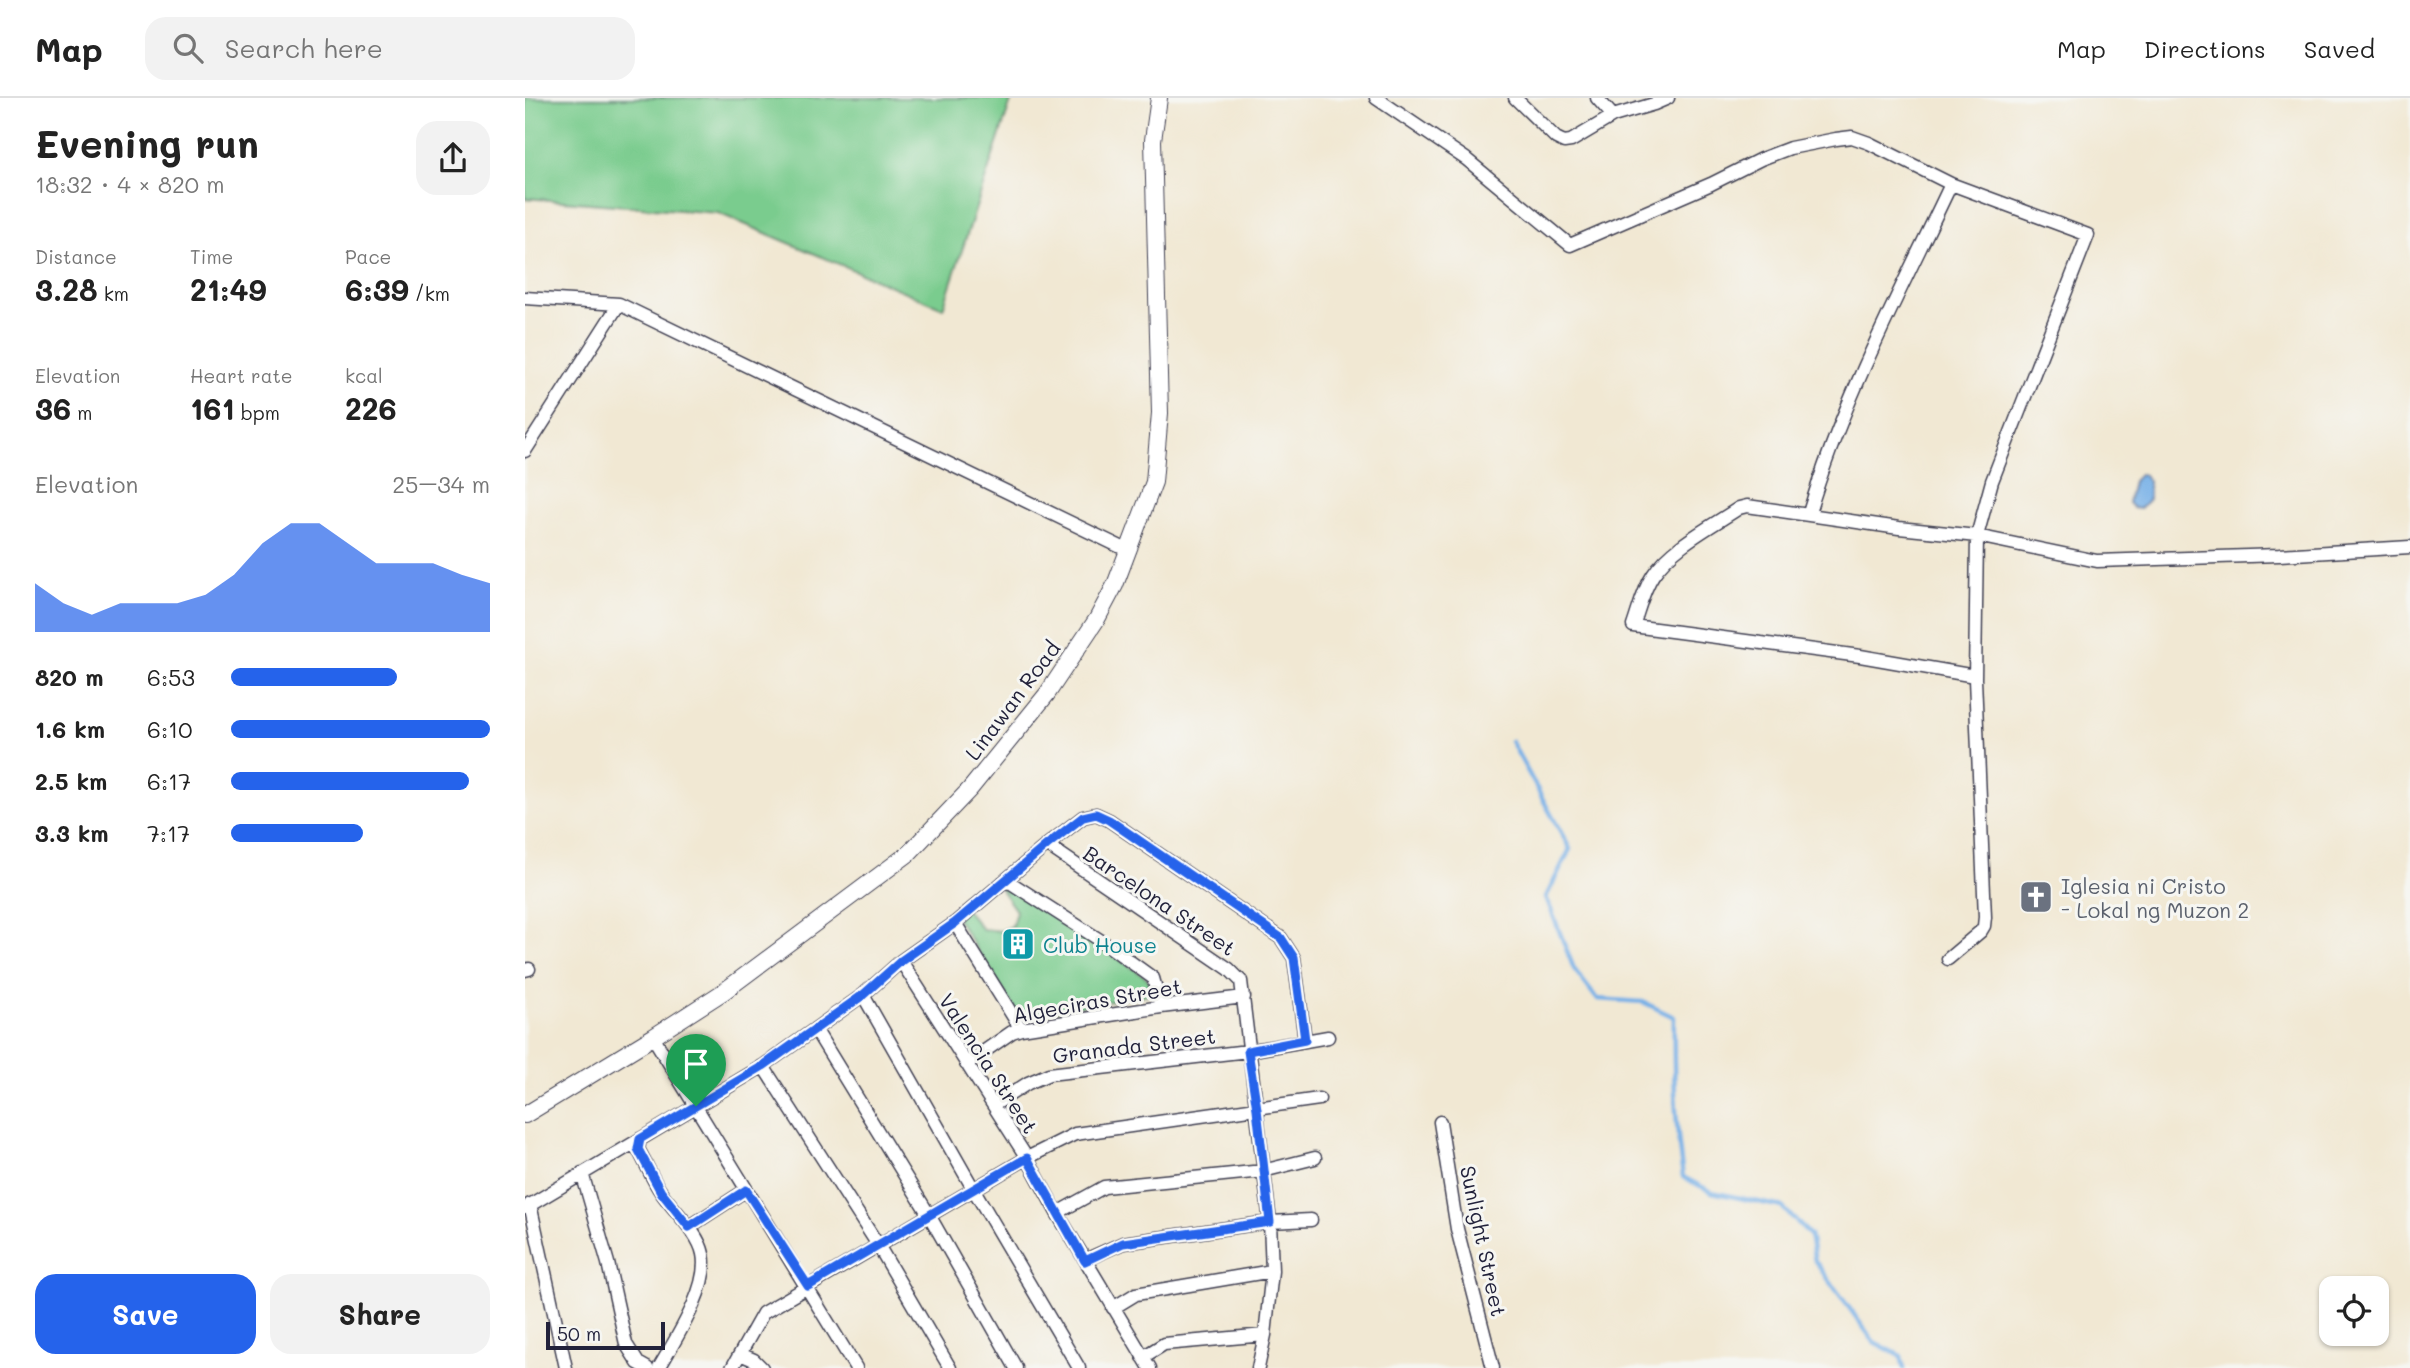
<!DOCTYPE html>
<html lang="en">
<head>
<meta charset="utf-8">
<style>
  :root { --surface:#fff; --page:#f2f2f2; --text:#222; --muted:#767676; --line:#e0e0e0; --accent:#2563eb }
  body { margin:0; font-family:Mali,sans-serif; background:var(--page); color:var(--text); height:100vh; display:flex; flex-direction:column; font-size:26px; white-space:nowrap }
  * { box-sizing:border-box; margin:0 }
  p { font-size:23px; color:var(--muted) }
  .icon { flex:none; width:38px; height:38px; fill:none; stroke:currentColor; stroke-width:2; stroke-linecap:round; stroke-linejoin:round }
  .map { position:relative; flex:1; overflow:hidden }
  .details { display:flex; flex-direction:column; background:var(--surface); width:525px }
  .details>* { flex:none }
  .buttons { position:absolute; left:1794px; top:1178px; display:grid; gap:14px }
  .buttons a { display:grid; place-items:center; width:70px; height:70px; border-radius:14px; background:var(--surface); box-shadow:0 2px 5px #0004; font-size:35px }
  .scale { position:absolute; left:21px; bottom:18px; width:119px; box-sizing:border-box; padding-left:7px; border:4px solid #22223b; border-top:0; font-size:19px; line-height:24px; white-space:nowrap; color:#22223b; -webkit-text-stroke:5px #f6f6f2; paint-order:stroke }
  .pin { position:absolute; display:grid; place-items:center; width:60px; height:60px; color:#fff; margin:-72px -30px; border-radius:50% 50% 50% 0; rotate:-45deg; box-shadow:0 0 7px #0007 }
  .pin .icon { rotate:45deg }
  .round { display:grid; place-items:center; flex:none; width:74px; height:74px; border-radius:21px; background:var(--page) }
  .head { display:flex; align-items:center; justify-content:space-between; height:119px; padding:0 35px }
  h1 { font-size:38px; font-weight:700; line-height:52px }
  .metrics { display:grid; grid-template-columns:repeat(3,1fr); gap:10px; height:119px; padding:7px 35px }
  .metrics div { display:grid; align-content:center }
  .metrics b { font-size:30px; font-weight:700 }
  .metrics small { font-size:19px; font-weight:400 }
  .metrics p { font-size:19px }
  .chart { height:196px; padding:14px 35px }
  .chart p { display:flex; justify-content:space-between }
  .chart svg { width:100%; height:126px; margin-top:7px; fill:var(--accent); opacity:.7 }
  .action { display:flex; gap:14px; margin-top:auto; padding:14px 35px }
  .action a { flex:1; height:80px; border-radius:21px; background:var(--accent); color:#fff; font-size:28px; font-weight:700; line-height:80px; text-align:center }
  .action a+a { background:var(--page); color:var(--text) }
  ul { padding:0 35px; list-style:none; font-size:23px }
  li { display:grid; grid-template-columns:112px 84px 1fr; align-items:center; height:52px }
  li i { height:18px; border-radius:9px; background:var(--accent) }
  header { display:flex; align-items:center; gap:42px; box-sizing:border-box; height:98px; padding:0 35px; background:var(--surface); border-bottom:2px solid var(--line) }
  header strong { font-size:33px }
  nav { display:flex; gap:38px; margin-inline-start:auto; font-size:24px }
  .search { width:490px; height:63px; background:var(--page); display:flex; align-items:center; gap:18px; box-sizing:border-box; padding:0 24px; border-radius:21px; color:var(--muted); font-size:26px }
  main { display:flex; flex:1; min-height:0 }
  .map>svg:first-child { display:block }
  .green { fill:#7acc8e; stroke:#4e7764; stroke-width:2 }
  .water { fill:#77b0e7; stroke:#4c6991; stroke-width:2 }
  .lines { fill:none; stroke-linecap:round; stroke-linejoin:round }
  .stream { stroke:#77b0e7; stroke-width:4.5 }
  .minor-casing { stroke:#414052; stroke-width:15 }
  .tertiary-casing { stroke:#414052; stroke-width:18 }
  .minor { stroke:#fff; stroke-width:12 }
  .tertiary { stroke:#fff; stroke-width:16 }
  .route-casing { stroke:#fff; stroke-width:14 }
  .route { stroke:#2563eb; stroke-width:9 }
  .labels { text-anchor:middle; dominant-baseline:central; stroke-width:6; stroke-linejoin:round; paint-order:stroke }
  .street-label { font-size:21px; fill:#22223b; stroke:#f6f6f2 }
  .worship-label { font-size:21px; fill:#5b616d; stroke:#f6f6f2; text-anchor:start }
  .culture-label { font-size:21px; fill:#0d838f; stroke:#f6f6f2; text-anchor:start }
</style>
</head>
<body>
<header>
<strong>Map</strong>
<div class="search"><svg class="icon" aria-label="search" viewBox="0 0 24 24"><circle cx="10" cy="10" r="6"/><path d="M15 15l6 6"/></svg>Search here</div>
<nav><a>Map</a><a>Directions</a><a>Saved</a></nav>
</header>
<main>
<section class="details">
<div class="head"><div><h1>Evening run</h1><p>18:32 · 4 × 820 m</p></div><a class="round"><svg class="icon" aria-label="share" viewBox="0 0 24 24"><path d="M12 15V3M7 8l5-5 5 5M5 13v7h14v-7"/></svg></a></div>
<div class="metrics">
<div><p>Distance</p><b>3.28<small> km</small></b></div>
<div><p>Time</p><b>21:49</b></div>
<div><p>Pace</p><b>6:39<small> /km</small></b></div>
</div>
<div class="metrics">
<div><p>Elevation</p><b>36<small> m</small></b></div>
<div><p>Heart rate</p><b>161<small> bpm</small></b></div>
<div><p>kcal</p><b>226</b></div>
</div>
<div class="chart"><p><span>Elevation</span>25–34 m</p>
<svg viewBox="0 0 160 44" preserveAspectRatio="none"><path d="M0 44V27L10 34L20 38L30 34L40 34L50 34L60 31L70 24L80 13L90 6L100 6L110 13L120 20L130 20L140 20L150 24L160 27V44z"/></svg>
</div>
<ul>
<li><b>820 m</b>6:53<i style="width:64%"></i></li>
<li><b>1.6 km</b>6:10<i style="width:100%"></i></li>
<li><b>2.5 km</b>6:17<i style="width:92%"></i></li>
<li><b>3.3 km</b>7:17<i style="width:51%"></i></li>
</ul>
<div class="action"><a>Save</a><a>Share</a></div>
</section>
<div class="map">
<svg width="1885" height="1270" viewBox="0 0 1885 1270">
  <rect width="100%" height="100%" fill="#f6f6f2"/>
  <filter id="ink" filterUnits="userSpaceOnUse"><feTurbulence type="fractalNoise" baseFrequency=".0143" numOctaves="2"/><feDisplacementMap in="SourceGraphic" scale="14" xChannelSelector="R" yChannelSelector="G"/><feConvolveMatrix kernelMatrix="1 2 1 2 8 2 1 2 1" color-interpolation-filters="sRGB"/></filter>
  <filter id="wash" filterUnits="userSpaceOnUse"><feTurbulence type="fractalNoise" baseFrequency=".00686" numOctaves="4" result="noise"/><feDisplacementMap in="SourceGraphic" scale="28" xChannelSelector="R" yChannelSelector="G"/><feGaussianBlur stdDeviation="1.57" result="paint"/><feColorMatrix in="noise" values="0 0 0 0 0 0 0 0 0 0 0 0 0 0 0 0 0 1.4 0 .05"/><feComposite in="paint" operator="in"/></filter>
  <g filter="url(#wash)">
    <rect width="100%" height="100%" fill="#f1e8d3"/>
    <!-- green -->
    <path class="green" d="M0 0H487L418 210 193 115 0 100Z
      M474 780 622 880 631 895 495 919 430 818 439 809 457 831 476 833 487 828 491 813 477 793Z"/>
    <!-- water -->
    <path class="water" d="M1615 376 1619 377 1623 383 1624 401 1615 411 1608 410 1603 405 1608 383Z"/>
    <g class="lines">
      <!-- stream -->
      <path class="stream" d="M986 643 1045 751 1021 799 1049 871 1072 901 1118 904 1149 919C1148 973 1150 1025 1158 1079L1187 1094 1257 1109 1285 1137 1290 1163 1349 1244 1376 1258 1379 1270"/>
    </g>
  </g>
  <g filter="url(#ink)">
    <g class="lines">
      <defs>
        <path id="minor" d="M851 0 941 61 1045 147 1186 86 1236 61 1265 50 1311 41 1327 39 1344 45 1426 86
          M990 0 1031 40 1039 44 1046 43 1088 18 1129 6 1143 0
          M1072 0 1088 18
          M0 200 94 206 604 453
          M0 353 94 206
          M1284 415C1318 301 1375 194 1426 86L1563 137 1467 383 1452 438 1450 581 1460 819 1459 828 1456 833 1423 861
          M1450 578 1335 558 1108 528C1114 511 1118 492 1128 477 1146 449 1187 428 1214 410L1222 408 1374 430 1452 438 1572 463 1754 457 1885 449
          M522 747 704 871 716 883 745 1124 747 1173 740 1237 733 1270
          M478 784 486 785 578 844 628 880 636 909
          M430 825 496 931
          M376 863 502 1060 532 1115 625 1270
          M0 872 4 871
          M338 897 449 1092 554 1270
          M290 931 404 1117 491 1270
          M128 939 331 1270
          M441 966 487 934 496 931 636 909 719 899
          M238 968 353 1147 425 1270
          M469 1007 503 985 524 976 723 953 803 939
          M915 1024 932 1131 968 1270
          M115 1041 113 1051C121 1065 127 1081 136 1094 148 1112 174 1135 178 1156 185 1189 150 1242 134 1270
          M57 1075 83 1165 101 1246 113 1265 122 1270
          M5 1106 41 1270
          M0 1110 238 968 338 897 376 863 430 825 522 747 558 719 571 716 584 722 756 840 769 860 780 942
          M532 1115 579 1089 738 1073 790 1060
          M164 1129 221 1092
          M560 1162 598 1145 745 1124 786 1122
          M588 1210 611 1196 747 1173
          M215 1256 229 1262 237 1270
          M618 1259 639 1246 740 1237
          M207 1270 238 1215 502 1060 550 1036 794 1001"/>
        <path id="tertiary" d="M0 1017 128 939 198 894 383 756 445 691 522 596 572 521 590 487 629 384 635 315 628 42 634 0"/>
      </defs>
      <!-- minor casing -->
      <use href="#minor" class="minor-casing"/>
      <!-- tertiary casing -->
      <use href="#tertiary" class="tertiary-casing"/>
      <!-- minor -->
      <use href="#minor" class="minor"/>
      <!-- tertiary -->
      <use href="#tertiary" class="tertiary"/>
    </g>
  </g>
  <g class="lines" filter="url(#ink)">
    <defs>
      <path id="route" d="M571 716 584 722 756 840 769 860 780 942 723 953 732 1011 745 1124 598 1145 560 1163 502 1060 283 1188 221 1092 164 1129 136 1094 113 1051 115 1041 238 968 338 897 376 863 430 825 522 747 558 719Z"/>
    </defs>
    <!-- route casing -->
    <use href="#route" class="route-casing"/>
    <!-- route -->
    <use href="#route" class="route"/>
  </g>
  <!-- icons -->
  <defs>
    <symbol id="church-square" viewBox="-11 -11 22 22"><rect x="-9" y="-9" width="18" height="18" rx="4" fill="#6b7280" stroke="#f6f6f2"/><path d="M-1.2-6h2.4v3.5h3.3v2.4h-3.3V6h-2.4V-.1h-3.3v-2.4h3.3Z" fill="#fff"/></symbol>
    <symbol id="building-square" viewBox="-11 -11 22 22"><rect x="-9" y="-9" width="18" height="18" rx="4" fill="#0f9aa8" stroke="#f6f6f2"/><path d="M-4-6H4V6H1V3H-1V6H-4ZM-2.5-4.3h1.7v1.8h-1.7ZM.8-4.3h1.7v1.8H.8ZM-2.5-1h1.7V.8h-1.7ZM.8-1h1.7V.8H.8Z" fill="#fff"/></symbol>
  </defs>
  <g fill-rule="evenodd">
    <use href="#church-square" x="1492" y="780" width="38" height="38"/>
    <use href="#building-square" x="474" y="827" width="38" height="38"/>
  </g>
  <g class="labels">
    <!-- street labels -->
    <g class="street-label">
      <text transform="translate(487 602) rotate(-53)">Linawan Road</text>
      <text transform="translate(635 802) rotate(34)">Barcelona Street</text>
      <text transform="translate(572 902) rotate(-10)">Algeciras Street</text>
      <text transform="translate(609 947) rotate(-7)">Granada Street</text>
      <text transform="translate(464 965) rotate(57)">Valencia Street</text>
      <text transform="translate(959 1143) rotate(78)">Sunlight Street</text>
    </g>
    <!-- worship labels -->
    <g class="worship-label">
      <text x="1536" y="787">Iglesia ni Cristo<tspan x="1536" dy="24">- Lokal ng Muzon 2</tspan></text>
    </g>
    <!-- culture labels -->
    <g class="culture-label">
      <text x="518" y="846">Club House</text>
    </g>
  </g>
</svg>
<div class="buttons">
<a><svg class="icon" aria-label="locate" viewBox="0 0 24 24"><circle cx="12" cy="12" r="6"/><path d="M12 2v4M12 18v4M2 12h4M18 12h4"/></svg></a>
</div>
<div class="scale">50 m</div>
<div class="pin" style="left:171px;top:1008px;background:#1e9e55"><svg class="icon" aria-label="arrive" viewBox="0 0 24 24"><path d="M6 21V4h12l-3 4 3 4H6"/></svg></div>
</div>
</main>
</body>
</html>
